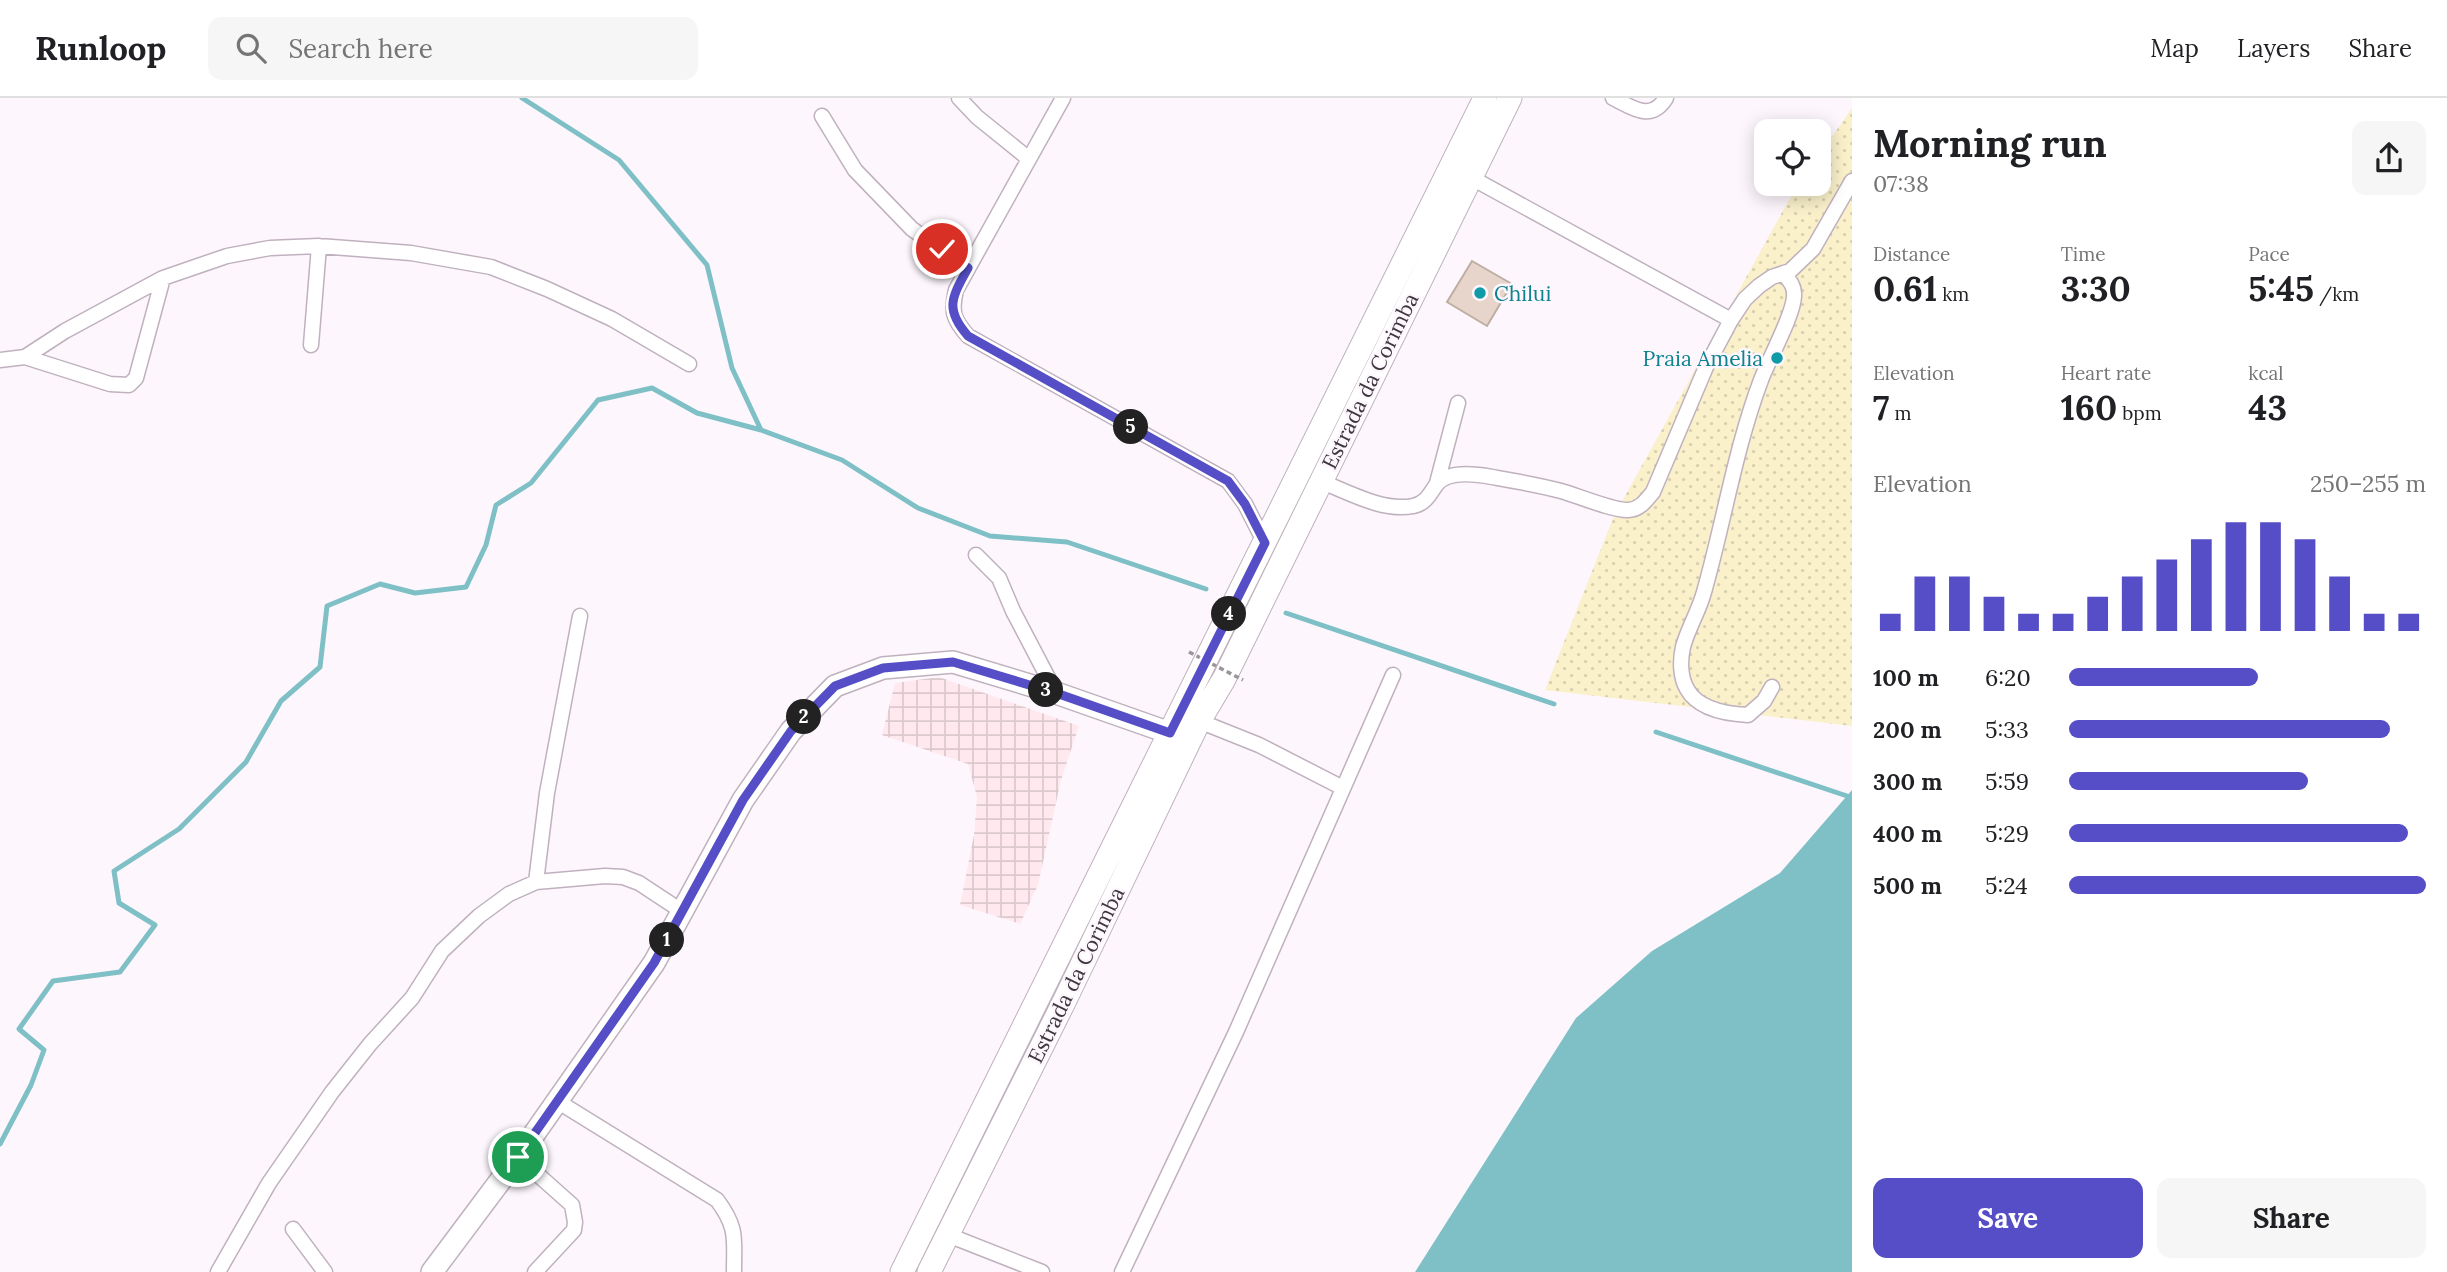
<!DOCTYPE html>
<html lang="en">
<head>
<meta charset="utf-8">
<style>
  :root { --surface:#fff; --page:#f6f6f6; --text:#202124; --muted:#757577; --line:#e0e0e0; --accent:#554ec6 }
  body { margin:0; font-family:Lora,serif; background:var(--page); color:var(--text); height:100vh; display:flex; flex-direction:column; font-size:26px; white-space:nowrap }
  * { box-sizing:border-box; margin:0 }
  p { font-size:23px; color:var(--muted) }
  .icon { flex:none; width:38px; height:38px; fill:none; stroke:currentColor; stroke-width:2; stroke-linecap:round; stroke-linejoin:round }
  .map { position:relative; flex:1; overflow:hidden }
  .side { display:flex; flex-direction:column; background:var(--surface); width:595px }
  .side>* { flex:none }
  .tools { position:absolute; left:1754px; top:21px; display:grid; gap:14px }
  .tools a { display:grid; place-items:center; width:77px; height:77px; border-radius:14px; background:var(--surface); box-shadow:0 4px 18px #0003; font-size:35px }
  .pin { position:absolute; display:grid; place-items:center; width:60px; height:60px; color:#fff; margin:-30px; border:4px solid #fff; border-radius:50%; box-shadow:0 2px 7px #0007 }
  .km { position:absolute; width:35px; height:35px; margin:-18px; border-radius:50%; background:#222; color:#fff; font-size:19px; line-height:35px; text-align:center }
  .round { display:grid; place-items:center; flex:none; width:74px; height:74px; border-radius:14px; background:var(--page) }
  .headline { display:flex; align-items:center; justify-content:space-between; height:119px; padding:0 21px }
  h1 { font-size:38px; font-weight:800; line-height:52px }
  .stats { display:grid; grid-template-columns:repeat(3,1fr); gap:10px; height:119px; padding:7px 21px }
  .stats div { display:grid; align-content:center }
  .stats b { font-size:35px; font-weight:800 }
  .stats small { font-size:19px; font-weight:400 }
  .stats p { font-size:19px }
  .chart { height:196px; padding:14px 21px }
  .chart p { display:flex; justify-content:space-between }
  .chart svg { width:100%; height:126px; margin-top:7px; stroke:var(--accent); stroke-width:6 }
  .action { display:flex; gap:14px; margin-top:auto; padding:14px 21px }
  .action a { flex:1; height:80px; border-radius:14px; background:var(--accent); color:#fff; font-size:28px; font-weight:800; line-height:80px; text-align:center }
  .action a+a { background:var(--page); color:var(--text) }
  ul { padding:0 21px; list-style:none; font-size:23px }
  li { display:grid; grid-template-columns:112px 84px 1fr; align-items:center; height:52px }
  li i { height:18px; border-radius:9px; background:var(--accent) }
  header { display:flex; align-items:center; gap:42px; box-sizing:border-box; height:98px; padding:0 35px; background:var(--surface); border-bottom:2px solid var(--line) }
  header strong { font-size:33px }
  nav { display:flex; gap:38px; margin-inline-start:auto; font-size:24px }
  .search { width:490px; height:63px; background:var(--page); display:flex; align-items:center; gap:18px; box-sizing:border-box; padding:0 24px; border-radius:14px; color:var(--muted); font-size:26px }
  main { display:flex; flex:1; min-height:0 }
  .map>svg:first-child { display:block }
  .industrial { fill:url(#industrial-grid) }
  .sand { fill:url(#sand-dots) }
  .water { fill:#7fc0c7 }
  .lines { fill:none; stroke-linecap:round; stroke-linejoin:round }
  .stream { stroke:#7fc0c7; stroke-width:5 }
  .building { fill:#e7d5cb; stroke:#beada2; stroke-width:2 }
  .street-casing { stroke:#bfb1be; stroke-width:17 }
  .secondary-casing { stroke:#bfb1be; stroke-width:24 }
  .primary-casing { stroke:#bfb1be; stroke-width:25 }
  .street { stroke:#fff; stroke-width:14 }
  .secondary { stroke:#fff; stroke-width:21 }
  .primary { stroke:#fff; stroke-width:23 }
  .path-bridge { stroke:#9b959b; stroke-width:3.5; stroke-dasharray:5 3.5; stroke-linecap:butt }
  .route-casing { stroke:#fff; stroke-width:14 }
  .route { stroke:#554ec6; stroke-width:9 }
  .culture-dot { fill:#0f9aa8; stroke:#fdf7fd; stroke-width:2.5 }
  .labels { text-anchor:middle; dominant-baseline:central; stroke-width:5; stroke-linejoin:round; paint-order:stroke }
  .culture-label { font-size:21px; fill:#0d838f; stroke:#fdf7fd; text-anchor:start }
  .street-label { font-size:21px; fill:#3d383d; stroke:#fdf7fd }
</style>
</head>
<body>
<header>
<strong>Runloop</strong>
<div class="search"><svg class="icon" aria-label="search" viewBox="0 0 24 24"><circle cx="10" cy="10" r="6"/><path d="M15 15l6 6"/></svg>Search here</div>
<nav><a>Map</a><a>Layers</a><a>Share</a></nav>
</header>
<main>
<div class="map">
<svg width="1852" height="1174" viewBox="0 0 1852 1174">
  <defs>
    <pattern id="industrial-grid" width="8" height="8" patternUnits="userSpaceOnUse" patternTransform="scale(1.75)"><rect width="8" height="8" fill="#ffe9ee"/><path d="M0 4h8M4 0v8" fill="none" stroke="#dbc9cd"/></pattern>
    <pattern id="sand-dots" width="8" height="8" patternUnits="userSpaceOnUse" patternTransform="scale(1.75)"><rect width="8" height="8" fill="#faf0ca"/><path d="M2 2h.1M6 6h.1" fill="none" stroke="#d7cfae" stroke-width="1.8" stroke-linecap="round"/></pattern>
  </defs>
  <rect width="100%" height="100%" fill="#fdf7fd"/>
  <!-- industrial -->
  <path class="industrial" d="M939 579 1079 628 1061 682 1038 787 1020 826 960 807 974 737 977 699 968 666 882 637 895 585Z"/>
  <!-- sand -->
  <path class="sand" d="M1852 10V628L1545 592 1614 418 1789 102 1800 86H1818V59Z"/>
  <!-- water -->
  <path class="water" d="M1852 692V1174H1415L1576 920 1652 853 1780 775Z"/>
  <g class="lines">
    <!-- stream -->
    <path class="stream" d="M522 0 619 62 707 167 732 270 761 332 842 362 918 410 990 438 1067 444 1206 491
      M1286 515 1554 606
      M1656 634 1847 698
      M0 1046 31 987 44 952 19 931 53 883 120 874 155 827 119 805 114 773 179 731 246 664 281 603 320 569 327 508 380 486 415 495 466 489 486 447 496 407 531 385 598 302 652 290 697 315 761 332"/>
  </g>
  <!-- building -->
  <path class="building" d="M1472 163 1512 186 1487 228 1447 204Z"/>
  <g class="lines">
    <defs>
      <path id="street" d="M959 0 977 19 1029 61
        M1063 0 956 192C951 214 953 221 968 238L1228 383 1245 406 1265 445
        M1613 0C1633 10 1651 24 1666 0
        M822 18 855 72 912 131 968 170
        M1470 79 1731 222
        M311 247 319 148
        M25 259 110 286 129 287 136 280 163 180
        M0 262 25 259 65 233 163 180 227 158 270 150 319 148 411 155 491 169 547 191 612 221 689 266
        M1320 383C1348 394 1383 414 1413 408 1425 406 1430 396 1436 387 1447 372 1476 376 1492 379 1515 383 1539 387 1561 393 1576 397 1614 413 1628 412 1640 412 1647 401 1653 394L1706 269 1731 222 1745 201 1759 188 1772 179 1790 173 1813 151 1852 83
        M1437 385 1458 305
        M976 457 999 480 1013 513 1056 595
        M1772 589 1764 603 1748 617C1727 616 1698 611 1687 591 1680 579 1680 562 1683 549 1688 530 1699 513 1704 494 1724 424 1735 351 1761 282 1768 263 1794 216 1794 198 1795 188 1789 182 1783 175
        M1199 623 1259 647 1343 690
        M536 784 547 695 580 518
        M557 1003 717 1102C738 1130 734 1141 734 1174
        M518 1059 572 1107 575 1124 574 1132 535 1174
        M293 1131 325 1174
        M948 1137 1042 1174
        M218 1174 269 1085 332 994 370 946 412 900 442 853 479 818 509 796 536 784 605 778 623 779 639 785 683 814
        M1122 1174 1236 934 1393 577"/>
      <path id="secondary" d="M432 1174 518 1059 654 865 743 702 791 633 835 588 883 570 953 564 1056 595 1170 635"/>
      <path id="primary" d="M902 1174 1485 0
        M929 1174 1065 902 1199 623 1224 581 1510 0"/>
    </defs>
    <!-- street casing -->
    <use href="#street" class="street-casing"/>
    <!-- secondary casing -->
    <use href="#secondary" class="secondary-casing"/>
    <!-- primary casing -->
    <use href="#primary" class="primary-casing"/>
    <!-- street -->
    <use href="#street" class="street"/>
    <!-- secondary -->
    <use href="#secondary" class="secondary"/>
    <!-- primary -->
    <use href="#primary" class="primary"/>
    <!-- path-bridge -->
    <path class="path-bridge" d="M1189 554 1243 582"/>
  </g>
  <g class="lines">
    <defs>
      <path id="route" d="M518 1059 654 865 743 702 791 633 835 588 883 570 953 564 1056 595 1170 635 1265 445 1245 406 1228 383 968 238C944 211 952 199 968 170L942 151"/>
    </defs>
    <!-- route casing -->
    <use href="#route" class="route-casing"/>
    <!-- route -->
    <use href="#route" class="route"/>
  </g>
  <!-- markers -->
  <g class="culture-dot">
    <circle cx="1480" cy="195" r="7"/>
    <circle cx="1777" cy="260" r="7"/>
  </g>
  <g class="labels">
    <!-- culture labels -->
    <g class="culture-label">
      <text x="1494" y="195">Chilui</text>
      <text x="1763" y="260" text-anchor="end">Praia Amelia</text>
    </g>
    <!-- street labels -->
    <g class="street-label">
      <text transform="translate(1370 283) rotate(-64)">Estrada da Corimba</text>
      <text transform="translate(1076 877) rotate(-64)">Estrada da Corimba</text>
    </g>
  </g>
</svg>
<div class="tools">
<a><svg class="icon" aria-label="locate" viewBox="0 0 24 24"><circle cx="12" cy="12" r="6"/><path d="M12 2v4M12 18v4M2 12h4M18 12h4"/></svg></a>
</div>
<div class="pin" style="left:518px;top:1059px;background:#1e9e55"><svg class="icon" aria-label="arrive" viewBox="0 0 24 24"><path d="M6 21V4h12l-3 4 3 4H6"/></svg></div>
<div class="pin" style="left:942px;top:151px;background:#d93025"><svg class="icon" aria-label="check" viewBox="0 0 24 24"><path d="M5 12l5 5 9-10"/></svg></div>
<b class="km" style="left:667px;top:842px">1</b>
<b class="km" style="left:804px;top:619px">2</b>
<b class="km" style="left:1046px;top:592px">3</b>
<b class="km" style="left:1229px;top:516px">4</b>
<b class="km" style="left:1131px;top:329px">5</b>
</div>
<section class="side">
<div class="headline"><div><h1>Morning run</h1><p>07:38</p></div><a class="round"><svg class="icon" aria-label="share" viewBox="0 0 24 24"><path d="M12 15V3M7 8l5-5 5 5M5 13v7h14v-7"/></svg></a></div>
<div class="stats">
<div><p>Distance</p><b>0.61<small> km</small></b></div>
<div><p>Time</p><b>3:30</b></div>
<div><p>Pace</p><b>5:45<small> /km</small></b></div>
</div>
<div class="stats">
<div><p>Elevation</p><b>7<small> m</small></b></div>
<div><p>Heart rate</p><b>160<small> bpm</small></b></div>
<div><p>kcal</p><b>43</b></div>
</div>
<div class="chart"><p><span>Elevation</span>250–255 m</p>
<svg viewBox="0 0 160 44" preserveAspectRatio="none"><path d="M5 44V38M15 44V25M25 44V25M35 44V32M45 44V38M55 44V38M65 44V32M75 44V25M85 44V19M95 44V12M105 44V6M115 44V6M125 44V12M135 44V25M145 44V38M155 44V38"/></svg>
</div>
<ul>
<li><b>100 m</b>6:20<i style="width:53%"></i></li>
<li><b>200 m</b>5:33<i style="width:90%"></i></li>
<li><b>300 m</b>5:59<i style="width:67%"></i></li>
<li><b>400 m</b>5:29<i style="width:95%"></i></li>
<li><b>500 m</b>5:24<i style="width:100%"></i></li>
</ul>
<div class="action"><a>Save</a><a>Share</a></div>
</section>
</main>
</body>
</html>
